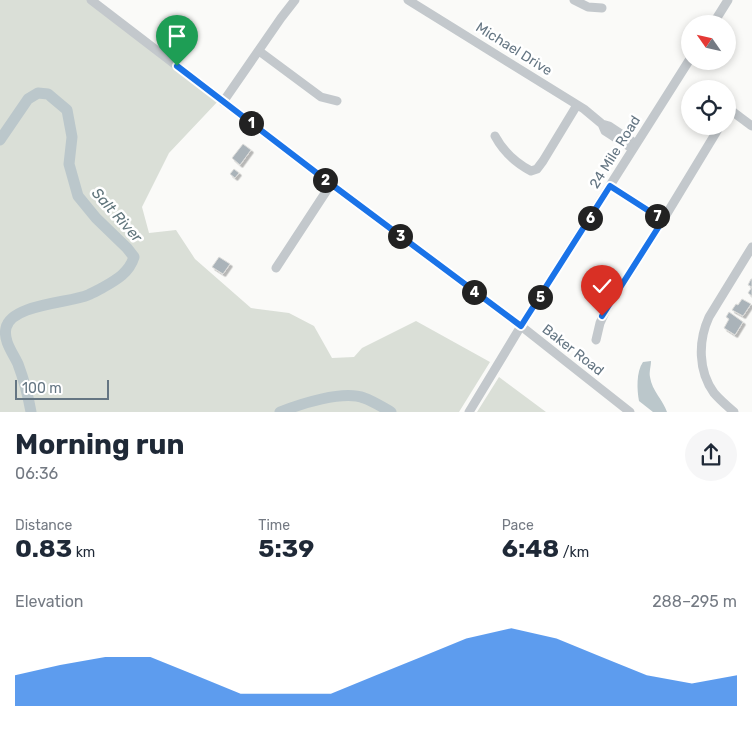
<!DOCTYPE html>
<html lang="en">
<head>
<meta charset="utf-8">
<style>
  :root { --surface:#fff; --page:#f6f6f7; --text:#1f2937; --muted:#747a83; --accent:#1a73e8 }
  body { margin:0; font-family:Rubik,sans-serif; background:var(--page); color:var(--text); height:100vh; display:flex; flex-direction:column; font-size:19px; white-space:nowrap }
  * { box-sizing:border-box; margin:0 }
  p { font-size:16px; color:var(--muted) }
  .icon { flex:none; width:28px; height:28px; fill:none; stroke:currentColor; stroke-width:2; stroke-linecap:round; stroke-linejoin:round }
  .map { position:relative; height:412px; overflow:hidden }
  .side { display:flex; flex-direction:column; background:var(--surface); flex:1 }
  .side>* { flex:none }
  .needle { width:32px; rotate:304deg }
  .controls { position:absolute; left:681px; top:15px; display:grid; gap:10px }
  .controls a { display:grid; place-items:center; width:55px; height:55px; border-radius:50%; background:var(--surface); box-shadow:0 2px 8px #0003; font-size:25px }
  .scale { position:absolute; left:15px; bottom:12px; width:94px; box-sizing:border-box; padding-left:5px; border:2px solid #657683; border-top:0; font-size:14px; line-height:18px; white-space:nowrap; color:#657683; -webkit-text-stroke:4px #fff; paint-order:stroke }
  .pin { position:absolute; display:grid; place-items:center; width:42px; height:42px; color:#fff; margin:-51px -21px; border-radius:50% 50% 50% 0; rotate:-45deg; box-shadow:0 0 5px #0007 }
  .pin .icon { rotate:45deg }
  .km { position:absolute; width:25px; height:25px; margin:-12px; border-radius:50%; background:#222; color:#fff; font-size:14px; line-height:25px; text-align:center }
  .round { display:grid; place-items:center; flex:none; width:52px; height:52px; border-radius:26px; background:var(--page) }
  .head { display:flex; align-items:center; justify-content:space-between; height:85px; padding:0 15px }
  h1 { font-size:28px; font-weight:700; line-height:38px }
  .figures { display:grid; grid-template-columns:repeat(3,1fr); gap:8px; height:85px; padding:5px 15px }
  .figures div { display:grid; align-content:center }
  .figures b { font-size:25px; font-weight:700 }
  .figures small { font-size:14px; font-weight:400 }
  .figures p { font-size:14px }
  .chart { height:140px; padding:10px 15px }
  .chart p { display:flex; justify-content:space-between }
  .chart svg { width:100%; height:90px; margin-top:5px; fill:var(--accent); opacity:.7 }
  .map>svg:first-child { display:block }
  .green { fill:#dadfd7 }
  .water { fill:#bbc7cb }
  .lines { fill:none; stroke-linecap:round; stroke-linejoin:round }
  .river { stroke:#bbc7cb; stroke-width:11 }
  .building { fill:#aab3b9; stroke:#dcdcda; filter:url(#shadow) }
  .minor { stroke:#c3c8cc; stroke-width:9 }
  .route-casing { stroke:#fff; stroke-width:10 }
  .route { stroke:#1a73e8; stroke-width:6 }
  .labels { text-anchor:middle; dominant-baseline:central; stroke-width:5; stroke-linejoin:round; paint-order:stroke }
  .street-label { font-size:14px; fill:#657683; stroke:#fff }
  .water-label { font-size:15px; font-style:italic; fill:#60757c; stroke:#fff }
</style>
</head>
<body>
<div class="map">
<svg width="752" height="412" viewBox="0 0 752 412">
  <defs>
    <filter id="shadow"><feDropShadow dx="2.5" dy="2.5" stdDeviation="0" flood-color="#0004"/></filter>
  </defs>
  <rect width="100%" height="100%" fill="#fafaf8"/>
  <!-- green -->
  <path class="green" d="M0 0H93L220 99 169 153 142 207 149 233 176 230 195 259 251 308 289 313 314 326 332 358 354 357 362 348 416 321 490 362 459 412H0Z
    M499 377 546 412H477Z"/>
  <!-- water -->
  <path class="water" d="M651 361C651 366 649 372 650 377 652 391 663 400 667 412H653L639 401C637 390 636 372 643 362Z"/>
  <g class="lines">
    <!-- river -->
    <path class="river" d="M0 140 28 99 38 93 48 94 67 110 72 137 69 164 78 196 96 218 127 248 134 257C129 273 116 280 102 288 98 290 93 293 88 295 70 303 11 304 6 328 3 341 13 353 18 364 24 380 28 395 31 412
      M280 412C300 404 343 390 364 398 373 401 382 407 391 412"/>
  </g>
  <!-- building -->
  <path class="building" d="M243 144 251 150 240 165 232 158Z
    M234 169 239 173 235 178 230 174Z
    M219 257 230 264 223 274 212 267Z
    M751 279H752V296L748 293 752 287 748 285Z
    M742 299 751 304 743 316 732 310 736 304 738 305Z
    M729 312 743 322 735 335 724 328 729 319 726 317Z"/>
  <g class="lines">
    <!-- minor -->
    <path class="minor" d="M91 0 331 184 521 326 630 412
      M408 0 584 109 602 124
      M574 0 588 7 602 8
      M713 24 728 0
      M259 51 321 97 337 101
      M223 102 281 18 295 0
      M728 112C729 112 730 111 732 111 733 112 749 124 752 126
      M495 136C503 151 516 163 531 171L537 169 543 161 577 105
      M633 149 605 131 602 124 609 126 636 144
      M610 186 663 220
      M276 268 331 184
      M596 340 600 323 606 310 663 220 720 126
      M469 412 521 326 690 59
      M734 412C727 406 720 400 714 393 698 371 698 341 709 317L752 247"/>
  </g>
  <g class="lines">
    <defs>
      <path id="route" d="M177 66 331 184 521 326 610 186 663 220 602 316"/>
    </defs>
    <!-- route casing -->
    <use href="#route" class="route-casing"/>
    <!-- route -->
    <use href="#route" class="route"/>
  </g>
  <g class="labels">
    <!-- street labels -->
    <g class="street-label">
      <text transform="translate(514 49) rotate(32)">Michael Drive</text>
      <text transform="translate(615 152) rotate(-58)">24 Mile Road</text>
      <text transform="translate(573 350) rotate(38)">Baker Road</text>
    </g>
    <!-- water labels -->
    <g class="water-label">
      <text transform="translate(117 215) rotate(48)">Salt River</text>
    </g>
  </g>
</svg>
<div class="controls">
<a><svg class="needle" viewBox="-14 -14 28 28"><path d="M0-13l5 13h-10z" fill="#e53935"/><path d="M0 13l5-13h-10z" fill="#747a83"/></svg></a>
<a><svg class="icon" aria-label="locate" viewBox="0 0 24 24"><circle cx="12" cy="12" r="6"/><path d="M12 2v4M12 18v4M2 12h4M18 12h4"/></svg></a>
</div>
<div class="scale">100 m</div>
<div class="pin" style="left:177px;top:66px;background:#1e9e55"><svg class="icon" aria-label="arrive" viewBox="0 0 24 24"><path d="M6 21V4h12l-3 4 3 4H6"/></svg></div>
<div class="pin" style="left:602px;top:316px;background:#d93025"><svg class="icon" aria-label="check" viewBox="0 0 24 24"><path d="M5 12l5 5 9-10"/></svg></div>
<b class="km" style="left:251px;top:123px">1</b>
<b class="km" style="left:325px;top:180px">2</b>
<b class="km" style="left:400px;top:236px">3</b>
<b class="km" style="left:474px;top:292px">4</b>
<b class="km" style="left:540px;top:297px">5</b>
<b class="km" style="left:590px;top:218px">6</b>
<b class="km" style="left:657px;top:216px">7</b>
</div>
<section class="side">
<div class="head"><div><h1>Morning run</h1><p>06:36</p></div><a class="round"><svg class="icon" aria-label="share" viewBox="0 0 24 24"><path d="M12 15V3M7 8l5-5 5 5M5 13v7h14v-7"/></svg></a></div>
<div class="figures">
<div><p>Distance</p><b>0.83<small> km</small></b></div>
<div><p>Time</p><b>5:39</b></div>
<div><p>Pace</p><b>6:48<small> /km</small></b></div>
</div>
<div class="chart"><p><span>Elevation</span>288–295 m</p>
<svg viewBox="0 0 160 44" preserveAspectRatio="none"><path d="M0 44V29L10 24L20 20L30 20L40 29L50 38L60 38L70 38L80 29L90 20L100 11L110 6L120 11L130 20L140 29L150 33L160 29V44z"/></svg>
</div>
</section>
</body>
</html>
